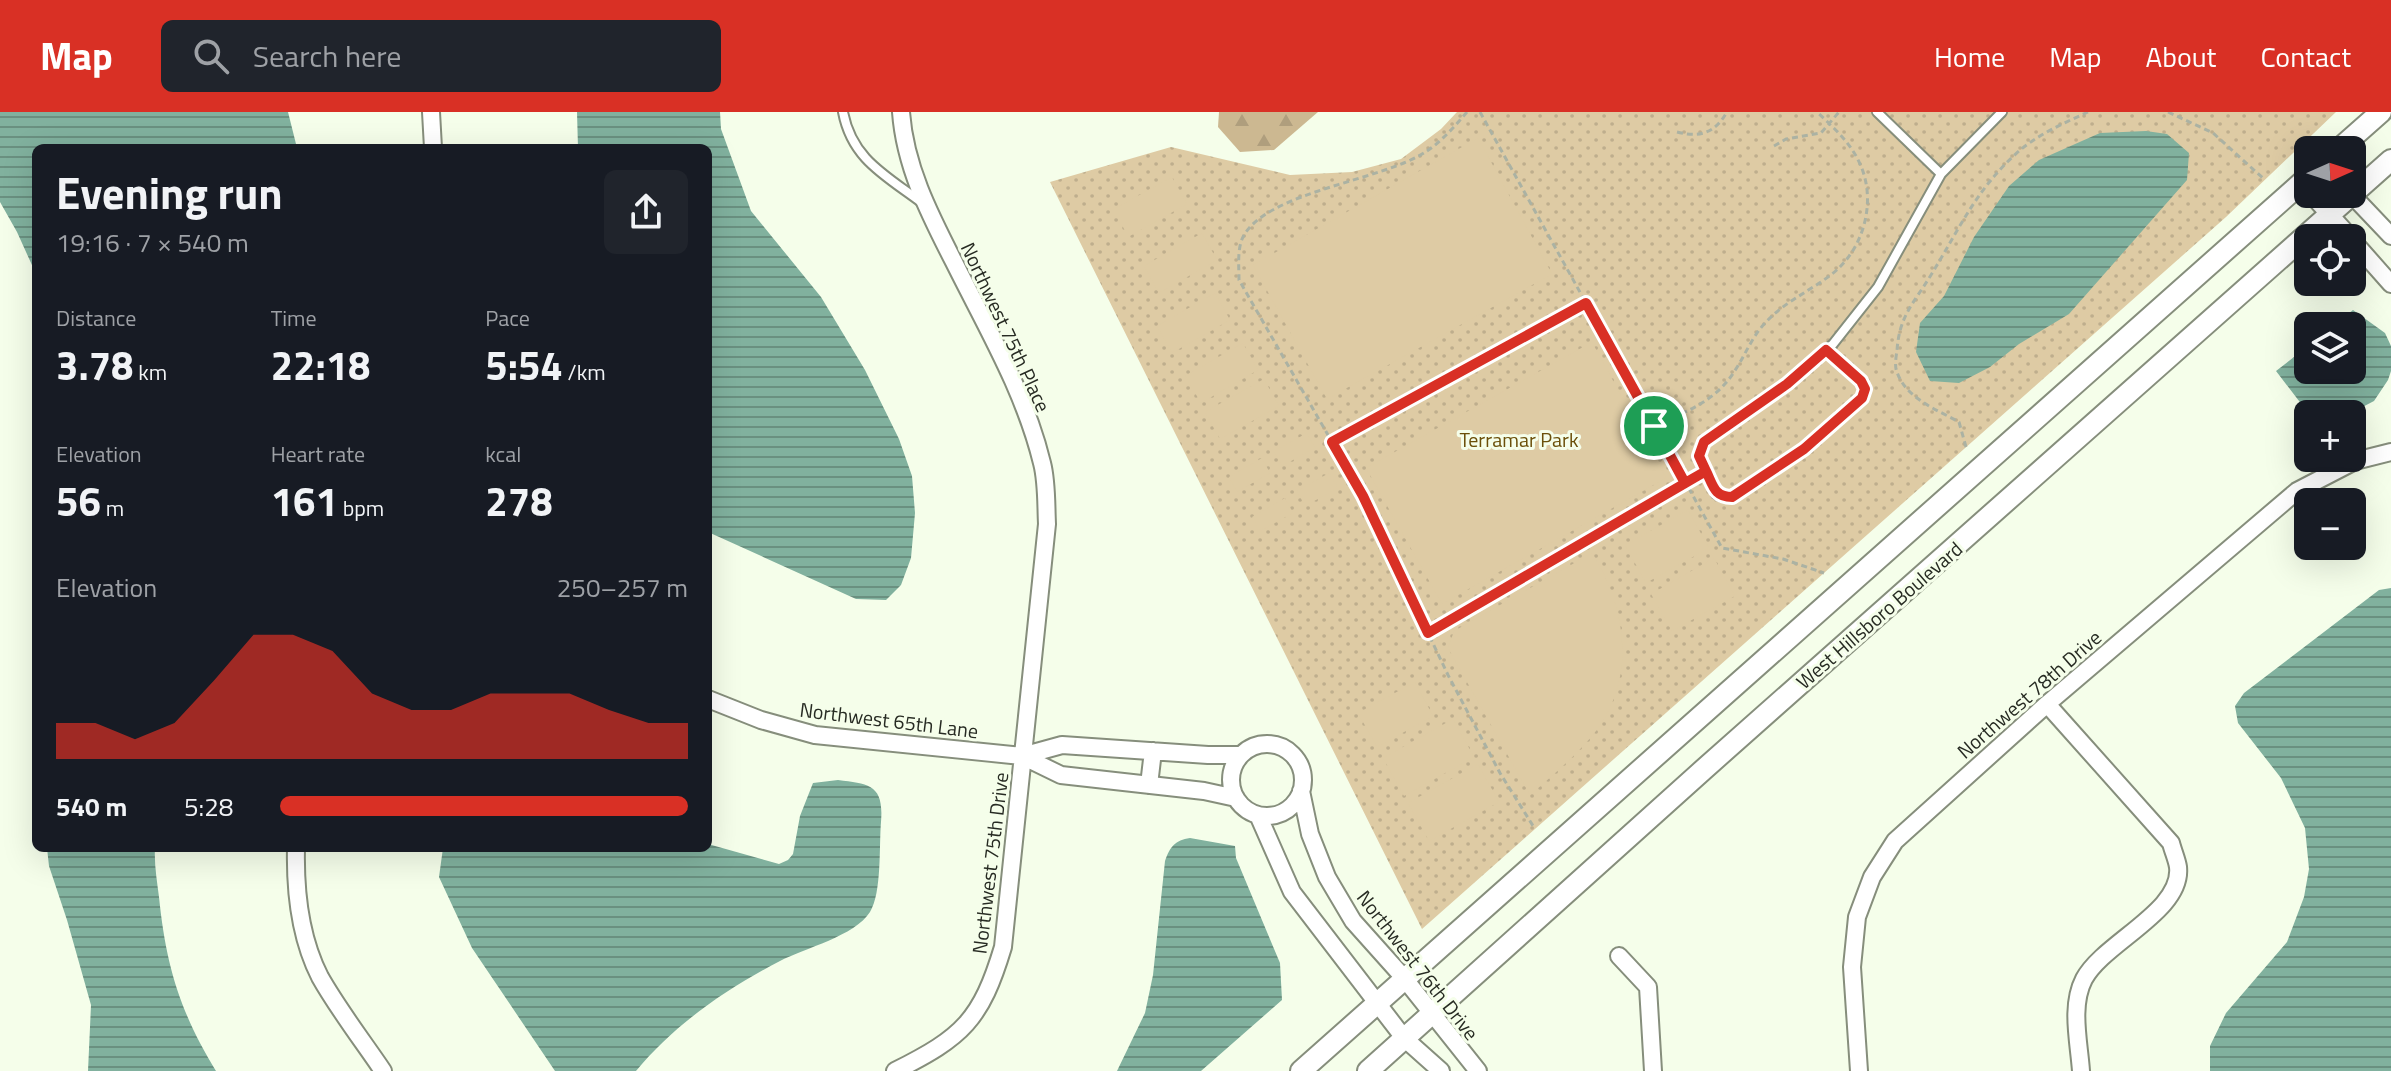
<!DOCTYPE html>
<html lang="en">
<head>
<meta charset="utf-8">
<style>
  :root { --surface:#171b24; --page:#20242c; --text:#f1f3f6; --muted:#9ea1a6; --accent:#d93025 }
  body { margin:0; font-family:"Titillium Web",sans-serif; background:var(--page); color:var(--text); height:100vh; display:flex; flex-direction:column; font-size:30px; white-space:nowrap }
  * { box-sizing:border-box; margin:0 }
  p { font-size:26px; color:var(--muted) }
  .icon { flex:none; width:44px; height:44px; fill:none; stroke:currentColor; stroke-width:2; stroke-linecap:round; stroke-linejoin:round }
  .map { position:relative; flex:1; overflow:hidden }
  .details { position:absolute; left:32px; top:32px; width:680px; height:708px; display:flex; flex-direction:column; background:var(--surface); border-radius:12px; box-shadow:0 8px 32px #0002 }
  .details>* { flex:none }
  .needle { width:52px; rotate:87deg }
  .fabs { position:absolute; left:2294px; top:24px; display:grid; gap:16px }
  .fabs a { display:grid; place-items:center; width:72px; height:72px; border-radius:12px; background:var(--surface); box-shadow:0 8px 32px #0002; font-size:40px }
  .pin { position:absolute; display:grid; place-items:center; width:68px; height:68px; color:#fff; margin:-34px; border:4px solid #fff; border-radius:50%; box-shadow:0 2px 8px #0007 }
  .round { display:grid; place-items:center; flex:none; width:84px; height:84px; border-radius:12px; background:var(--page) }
  .overview { display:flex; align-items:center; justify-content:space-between; height:136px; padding:0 24px }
  h1 { font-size:44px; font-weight:700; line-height:60px }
  .stats { display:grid; grid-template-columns:repeat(3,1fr); gap:12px; height:136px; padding:8px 24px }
  .stats div { display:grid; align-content:center }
  .stats b { font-size:40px; font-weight:700 }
  .stats small { font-size:22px; font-weight:400 }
  .stats p { font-size:22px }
  .chart { height:224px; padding:16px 24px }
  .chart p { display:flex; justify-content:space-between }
  .chart svg { width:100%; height:144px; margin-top:8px; fill:var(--accent); opacity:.7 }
  ul { padding:0 24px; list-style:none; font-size:26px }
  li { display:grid; grid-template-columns:128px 96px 1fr; align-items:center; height:60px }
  li i { height:20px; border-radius:10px; background:var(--accent) }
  header { display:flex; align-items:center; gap:48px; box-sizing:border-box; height:112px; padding:0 40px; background:var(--accent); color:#fff }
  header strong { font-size:38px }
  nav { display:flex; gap:44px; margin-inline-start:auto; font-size:28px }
  .search { width:560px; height:72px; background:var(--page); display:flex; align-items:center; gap:20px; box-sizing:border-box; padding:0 28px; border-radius:12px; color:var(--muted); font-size:30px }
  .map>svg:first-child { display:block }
  .forest { fill:url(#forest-firs) }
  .park { fill:url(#park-dots) }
  .pitch { fill:#decba4 }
  .water { fill:url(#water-rules) }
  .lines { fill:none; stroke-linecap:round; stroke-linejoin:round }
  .service-casing { stroke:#868e7c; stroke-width:12 }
  .minor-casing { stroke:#868e7c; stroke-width:20 }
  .tertiary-casing { stroke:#868e7c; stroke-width:24 }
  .path { stroke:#abb2a3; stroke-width:3; stroke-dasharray:6 4; stroke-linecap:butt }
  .service { stroke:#fff; stroke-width:8 }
  .minor { stroke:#fff; stroke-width:16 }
  .tertiary { stroke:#fff; stroke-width:20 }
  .route-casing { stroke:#fff; stroke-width:16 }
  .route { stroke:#d93025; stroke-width:10 }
  .labels { text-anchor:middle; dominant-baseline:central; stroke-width:6; stroke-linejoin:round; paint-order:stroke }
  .street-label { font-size:20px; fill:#272b23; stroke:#f5feea }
  .park-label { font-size:20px; fill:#6b4f09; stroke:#f5feea }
</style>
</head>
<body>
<header>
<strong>Map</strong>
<div class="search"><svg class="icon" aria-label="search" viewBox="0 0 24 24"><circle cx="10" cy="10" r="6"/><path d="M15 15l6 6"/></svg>Search here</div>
<nav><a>Home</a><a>Map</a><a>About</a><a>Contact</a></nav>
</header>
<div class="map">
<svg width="2391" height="959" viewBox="0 0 2391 959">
  <defs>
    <pattern id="forest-firs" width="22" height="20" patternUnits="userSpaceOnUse" patternTransform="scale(2)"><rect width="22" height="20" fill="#ccb891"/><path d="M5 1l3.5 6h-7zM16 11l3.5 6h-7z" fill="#af9e7d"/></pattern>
    <pattern id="park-dots" width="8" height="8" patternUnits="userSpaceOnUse" patternTransform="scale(2)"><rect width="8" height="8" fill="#decba4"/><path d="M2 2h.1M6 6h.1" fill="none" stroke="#beae8d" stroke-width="1.8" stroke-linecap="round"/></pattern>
    <pattern id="water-rules" width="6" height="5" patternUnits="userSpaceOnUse" patternTransform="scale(2)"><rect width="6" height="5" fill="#81b19e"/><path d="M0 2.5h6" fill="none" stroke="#6a9080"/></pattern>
  </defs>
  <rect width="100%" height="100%" fill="#f5feea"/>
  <!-- forest -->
  <path class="forest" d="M1219 0H1318L1274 38 1240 40 1218 15Z"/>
  <!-- park -->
  <path class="park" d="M1457 0H2336L2226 105 1422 817 1050 70 1171 35 1290 63 1352 60 1401 47 1441 17Z"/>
  <!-- pitch -->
  <path class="pitch" d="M1478 26 1552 162 1327 287 1253 153Z
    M1172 65 1187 92 1128 125 1114 97Z
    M1202 121 1217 148 1159 181 1144 154Z
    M1215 181 1230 208 1172 241 1157 214Z
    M1592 230 1666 366 1442 492 1366 356Z
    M1243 231 1258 258 1201 291 1185 264Z
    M1264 267 1279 294 1220 327 1205 300Z
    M1307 321 1315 336 1282 354 1274 339Z
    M1262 346 1270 361 1237 380 1229 365Z
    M1329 361 1338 376 1305 394 1297 379Z
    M1285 386 1293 401 1260 419 1252 405Z
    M1688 398 1709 436 1646 471 1625 433Z
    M1592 441C1626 494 1637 565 1596 619 1577 643 1553 663 1530 683L1448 536 1454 519Z
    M1714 446 1735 484 1672 519 1651 482Z
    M1415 570 1433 604 1377 635 1358 601Z
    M1453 607 1474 645 1404 684 1383 646Z
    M1478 652 1499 690 1429 729 1408 691Z"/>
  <!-- water -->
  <path class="water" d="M0 0H288L297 36H36V162L17 120 0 90Z
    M577 0H720L721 17 751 99 821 185 865 258 899 327 912 364 915 401 911 446 901 473 886 488 856 487 708 420V36H578Z
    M2146 19 2167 22 2189 41 2187 68 2069 202 2019 232 1990 255 1959 271 1930 269 1916 240 1920 211 1944 184 1974 125 2009 74 2039 48 2100 21Z
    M2353 198 2385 221 2391 234V259L2388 268 2374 289 2349 302H2309L2276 259 2308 234V258H2352V214H2333Z
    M2391 476V959H2210V934L2226 901 2287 830 2304 785 2309 757 2305 716 2281 666 2238 611 2235 594 2244 581 2379 478Z
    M838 668C870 672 884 673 881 710 879 733 882 781 870 800 855 824 805 836 780 849 726 877 675 912 636 959H555L472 836 439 765 443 736H708V732L779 752 788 748 793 742 800 704 813 671Z
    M1190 726 1235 734 1236 746 1280 851 1282 888 1201 959H1117L1145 901 1153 863 1165 749C1170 735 1175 728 1190 726Z
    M47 736H155C154 752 157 769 159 785 166 854 180 900 216 959H88L91 893 67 808 49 754Z"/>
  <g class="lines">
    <defs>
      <path id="service" d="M843 0C852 47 885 63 921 90
        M1877 0 1941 62
        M1826 238 1861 269 1865 277 1862 286 1804 337 1732 385H1722L1716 382 1699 344 1704 330 1787 272 1833 232 1878 175 1941 62 2002 0"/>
      <path id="minor" d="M431 0 433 36
        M2311 82 2351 126
        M2351 82 2391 124
        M2352 128 2391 172
        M708 587 761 608 815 623 1022 644 1061 663 1204 679 1236 686
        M2047 592 2171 731C2173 739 2177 748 2178 755 2183 799 2104 830 2084 867 2070 894 2079 930 2081 959
        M1231 668a36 36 0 1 1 72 0a36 36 0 1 1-72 0Z
        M1022 644 1062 633 1208 643H1241
        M1149 673 1153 639
        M1301 679 1310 722 1327 765 1353 809 1404 866 1478 959
        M1258 703 1292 780 1404 926 1441 959
        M296 736C295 779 300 826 320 865 338 897 362 928 383 959
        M1619 844 1648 875 1653 959
        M895 959C963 925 981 908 1003 835L1047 412C1046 392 1047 370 1042 351 1025 281 988 218 956 154 931 105 905 56 901 0
        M1859 959 1852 855 1857 805 1872 765 1895 729 2047 592 2297 379 2355 349 2391 340"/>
      <path id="tertiary" d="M2338 38 2381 0
        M1301 959 2308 65
        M1368 959 1703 658 2391 48"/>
    </defs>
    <!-- service casing -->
    <use href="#service" class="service-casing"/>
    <!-- minor casing -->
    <use href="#minor" class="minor-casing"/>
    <!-- tertiary casing -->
    <use href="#tertiary" class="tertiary-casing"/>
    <!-- path -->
    <path class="path" d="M1467 0C1455 14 1442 29 1427 39 1383 69 1267 79 1243 125 1237 137 1239 155 1239 168L1363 384 1448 563 1500 661 1535 717
      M1480 0 1722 436 1783 447 1824 461
      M2168 0 2213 21 2265 68
      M1677 20C1700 26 1715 21 1727 0
      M1774 34 1786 27 1821 21 1839 0
      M1654 314C1685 300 1715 290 1734 260 1746 242 1752 224 1767 209 1786 189 1810 179 1832 162 1864 137 1877 89 1860 52 1851 31 1833 15 1817 0
      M1332 330 1585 192
      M1966 335 1959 310C1936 297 1904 286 1896 257 1895 252 1896 244 1897 239 1899 204 1914 191 1931 163 1960 116 1976 77 2019 39 2039 22 2064 11 2088 0
      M1428 521 1695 366"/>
    <!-- service -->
    <use href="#service" class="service"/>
    <!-- minor -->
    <use href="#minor" class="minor"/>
    <!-- tertiary -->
    <use href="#tertiary" class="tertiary"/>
  </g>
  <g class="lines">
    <defs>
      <path id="route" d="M1654 314 1586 191 1332 330 1363 384 1428 521 1706 359C1713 373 1714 385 1732 385L1804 337 1862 286 1865 277 1861 269 1826 238 1787 272 1704 330 1699 344 1706 359 1685 371 1654 314"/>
    </defs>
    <!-- route casing -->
    <use href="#route" class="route-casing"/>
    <!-- route -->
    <use href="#route" class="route"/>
  </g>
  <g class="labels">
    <!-- street labels -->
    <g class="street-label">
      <text transform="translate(1006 215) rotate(65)">Northwest 75th Place</text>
      <text transform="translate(1879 503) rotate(-41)">West Hillsboro Boulevard</text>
      <text transform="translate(2029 582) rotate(-41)">Northwest 78th Drive</text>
      <text transform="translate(889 608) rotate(7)">Northwest 65th Lane</text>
      <text transform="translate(990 751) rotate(-83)">Northwest 75th Drive</text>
      <text transform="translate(1418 853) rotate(52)">Northwest 76th Drive</text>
    </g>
    <!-- park labels -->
    <g class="park-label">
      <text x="1519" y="327">Terramar Park</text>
    </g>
  </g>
</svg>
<div class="fabs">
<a><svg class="needle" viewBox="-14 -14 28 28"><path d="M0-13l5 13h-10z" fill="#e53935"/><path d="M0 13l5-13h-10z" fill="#9ea1a6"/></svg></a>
<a><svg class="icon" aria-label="locate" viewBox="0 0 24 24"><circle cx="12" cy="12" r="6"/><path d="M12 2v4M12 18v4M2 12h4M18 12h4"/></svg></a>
<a><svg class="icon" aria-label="layers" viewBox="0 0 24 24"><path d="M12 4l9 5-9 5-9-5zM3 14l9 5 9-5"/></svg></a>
<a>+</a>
<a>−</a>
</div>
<div class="pin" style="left:1654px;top:314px;background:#1e9e55"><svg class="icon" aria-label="arrive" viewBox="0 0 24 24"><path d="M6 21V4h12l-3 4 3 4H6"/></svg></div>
<section class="details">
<div class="overview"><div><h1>Evening run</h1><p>19:16 · 7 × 540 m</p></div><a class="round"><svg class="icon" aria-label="share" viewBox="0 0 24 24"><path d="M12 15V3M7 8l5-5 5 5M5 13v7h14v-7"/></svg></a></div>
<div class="stats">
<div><p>Distance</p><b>3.78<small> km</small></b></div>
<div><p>Time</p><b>22:18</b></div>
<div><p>Pace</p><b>5:54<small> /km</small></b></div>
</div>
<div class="stats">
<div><p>Elevation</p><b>56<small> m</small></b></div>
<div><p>Heart rate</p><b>161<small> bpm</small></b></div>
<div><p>kcal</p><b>278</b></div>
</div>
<div class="chart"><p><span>Elevation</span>250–257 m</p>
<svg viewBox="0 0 160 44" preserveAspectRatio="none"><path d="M0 44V33L10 33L20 38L30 33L40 20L50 6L60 6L70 11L80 24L90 29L100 29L110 24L120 24L130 24L140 29L150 33L160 33V44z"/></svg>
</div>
<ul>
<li><b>540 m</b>5:28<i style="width:100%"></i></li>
</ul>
</section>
</div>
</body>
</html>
